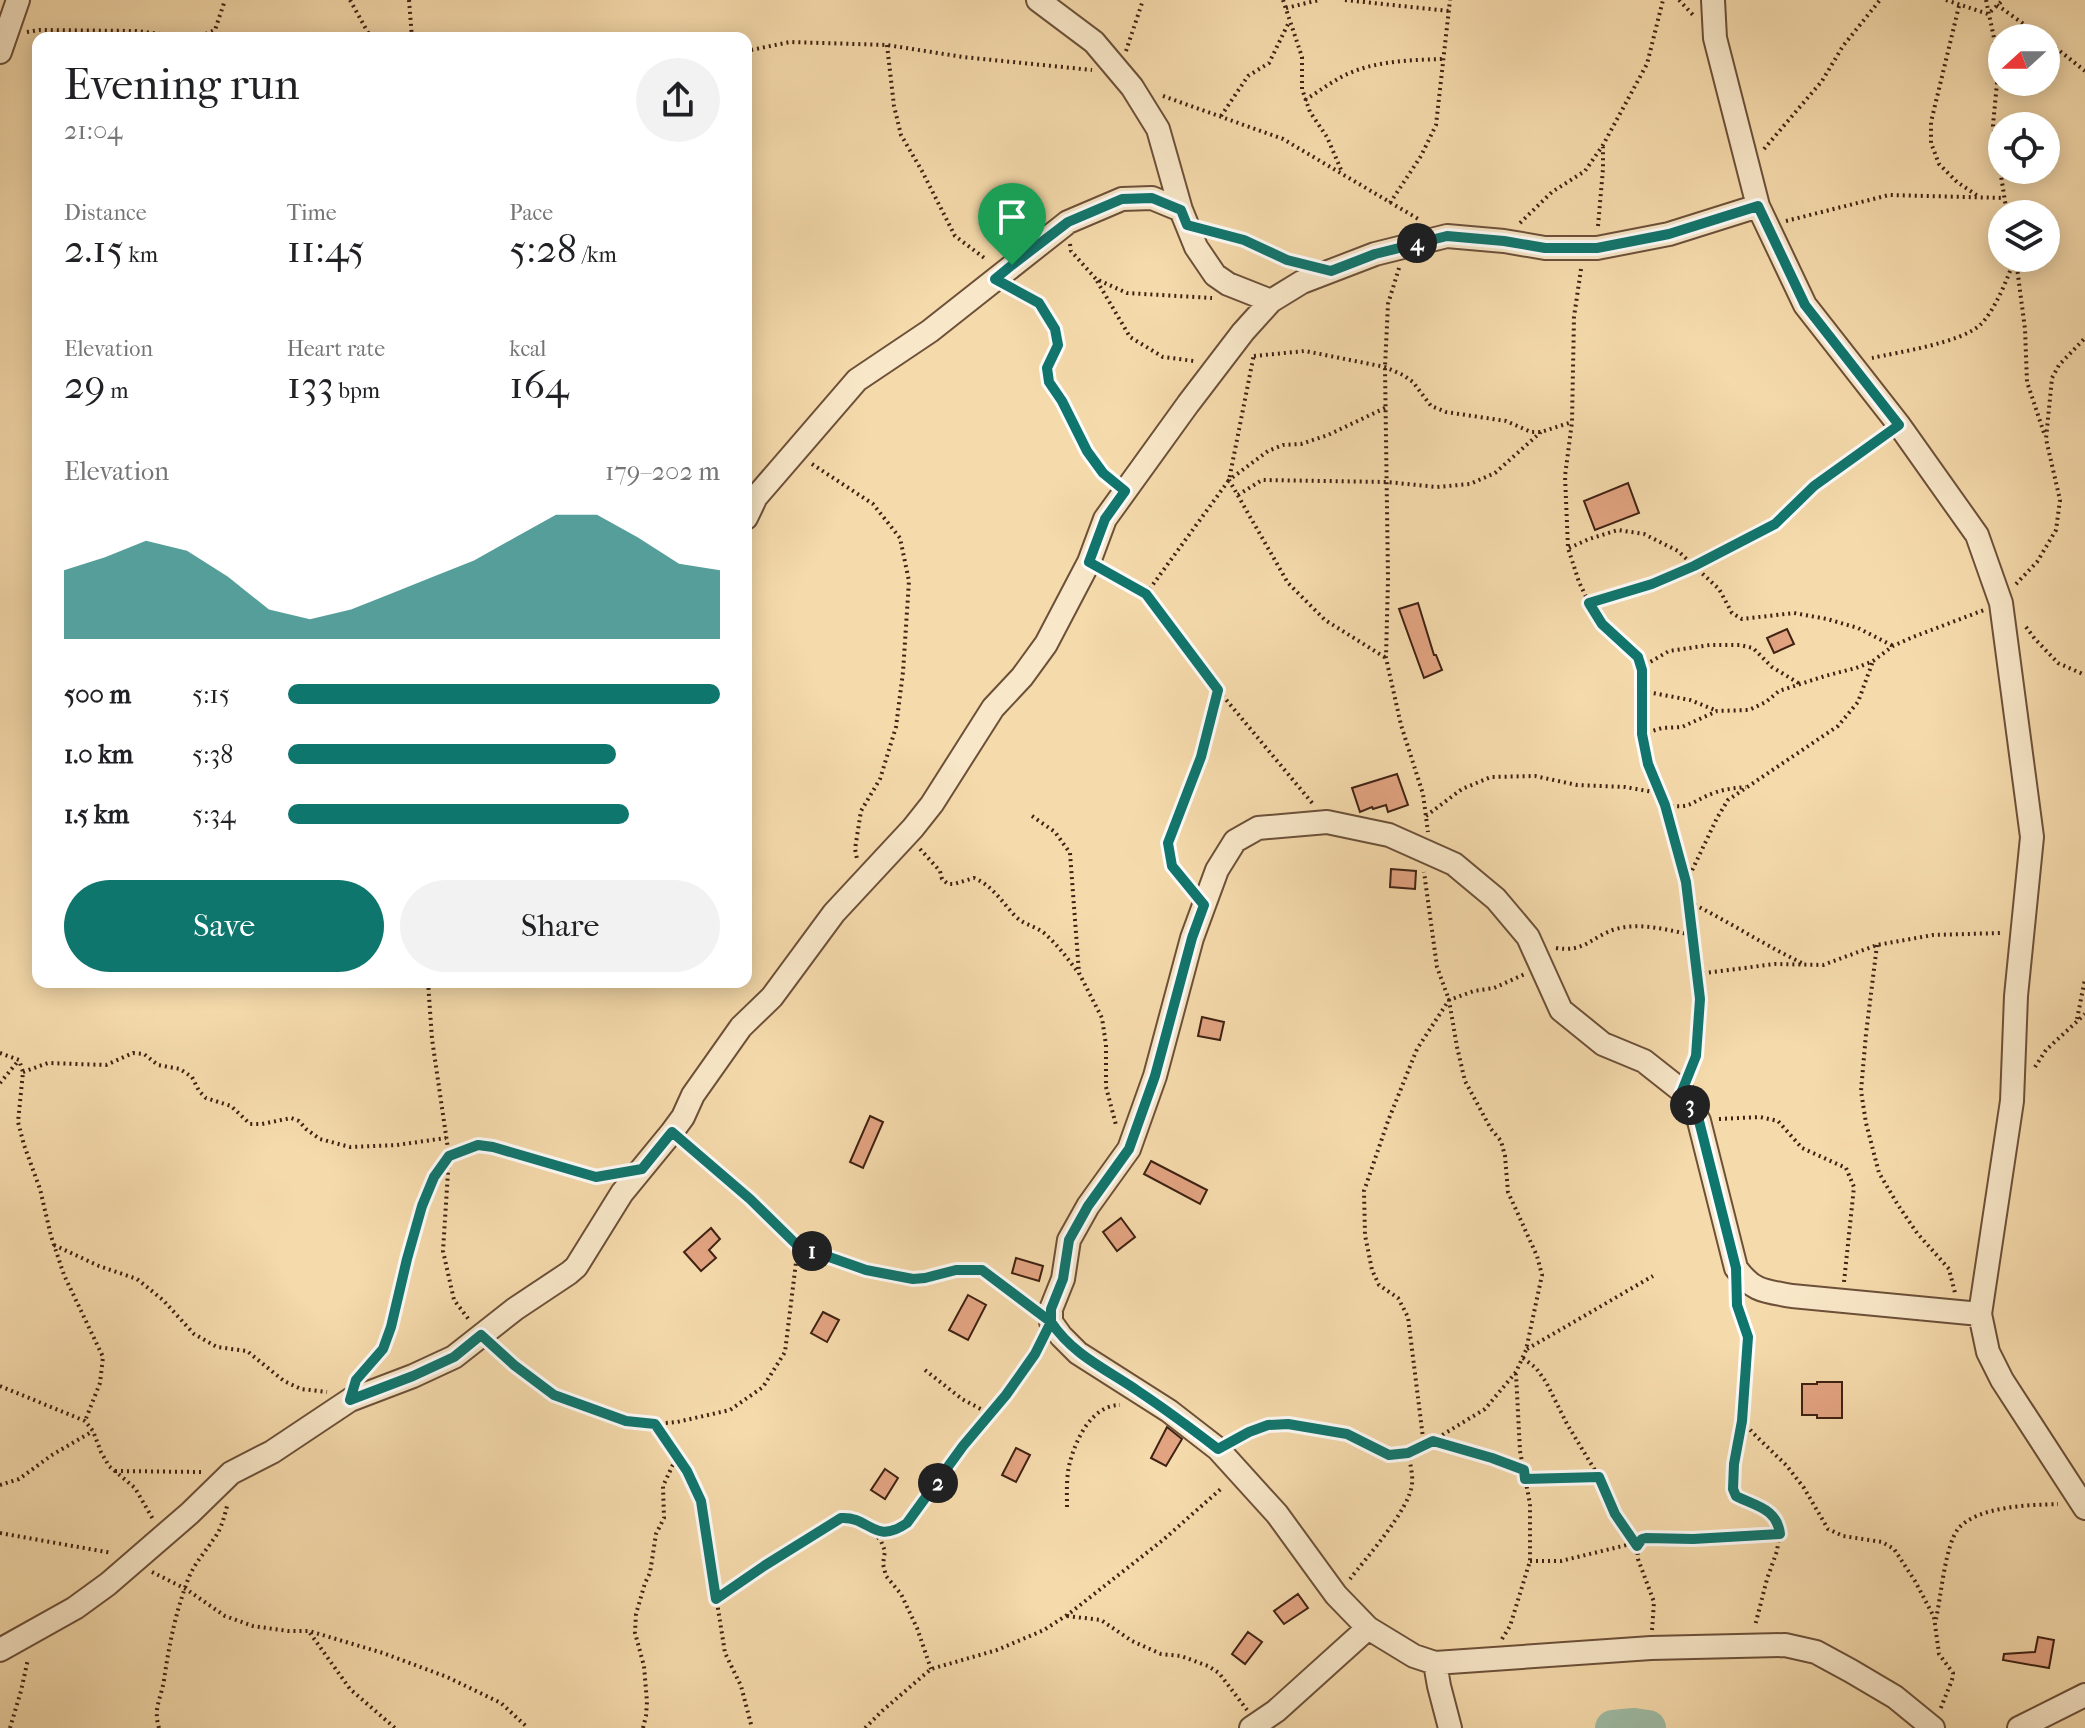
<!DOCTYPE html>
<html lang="en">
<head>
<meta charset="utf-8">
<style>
  :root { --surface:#fff; --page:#f2f2f2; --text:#202124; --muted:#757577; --accent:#0f766e }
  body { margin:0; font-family:"IM FELL French Canon",serif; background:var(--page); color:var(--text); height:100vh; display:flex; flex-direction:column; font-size:30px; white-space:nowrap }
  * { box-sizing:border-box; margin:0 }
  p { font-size:26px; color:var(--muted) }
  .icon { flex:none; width:44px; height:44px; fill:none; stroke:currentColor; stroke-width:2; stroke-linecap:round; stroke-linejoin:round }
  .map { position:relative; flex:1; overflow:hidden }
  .drawer { position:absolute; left:32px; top:32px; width:720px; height:956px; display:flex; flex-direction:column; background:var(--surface); border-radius:16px; box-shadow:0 4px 20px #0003 }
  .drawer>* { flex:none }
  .needle { width:52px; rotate:249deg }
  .tools { position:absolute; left:1988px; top:24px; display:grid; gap:16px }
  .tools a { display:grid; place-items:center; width:72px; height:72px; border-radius:50%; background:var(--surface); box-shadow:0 4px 20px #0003; font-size:40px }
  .pin { position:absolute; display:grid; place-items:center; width:68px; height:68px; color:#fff; margin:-82px -34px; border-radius:50% 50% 50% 0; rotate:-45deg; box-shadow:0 0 8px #0007 }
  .pin .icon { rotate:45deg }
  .km { position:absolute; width:40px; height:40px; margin:-20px; border-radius:50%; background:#222; color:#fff; font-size:22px; line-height:40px; text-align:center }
  .round { display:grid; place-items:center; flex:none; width:84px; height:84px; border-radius:42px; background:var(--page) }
  .summary { display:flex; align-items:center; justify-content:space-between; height:136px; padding:0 32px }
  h1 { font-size:44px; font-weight:600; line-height:60px }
  .figures { display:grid; grid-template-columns:repeat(3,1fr); gap:12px; height:136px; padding:8px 32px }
  .figures div { display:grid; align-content:center }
  .figures b { font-size:40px; font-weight:600 }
  .figures small { font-size:22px; font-weight:400 }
  .figures p { font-size:22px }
  .chart { height:224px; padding:16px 32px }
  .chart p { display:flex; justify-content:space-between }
  .chart svg { width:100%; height:144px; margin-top:8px; fill:var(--accent); opacity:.7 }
  .primary-button { display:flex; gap:16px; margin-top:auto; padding:16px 32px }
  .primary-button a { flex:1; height:92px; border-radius:48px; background:var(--accent); color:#fff; font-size:32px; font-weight:600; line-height:92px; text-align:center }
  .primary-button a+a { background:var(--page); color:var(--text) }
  ul { padding:0 32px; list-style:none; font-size:26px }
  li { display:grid; grid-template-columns:128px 96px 1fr; align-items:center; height:60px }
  li i { height:20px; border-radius:10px; background:var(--accent) }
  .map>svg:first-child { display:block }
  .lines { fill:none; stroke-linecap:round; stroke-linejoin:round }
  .river { stroke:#9dbba4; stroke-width:36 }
  .building { fill:#e2a381; stroke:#3f2213; stroke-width:2 }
  .minor-casing { stroke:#6c5039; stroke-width:26 }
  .path { stroke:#3f2213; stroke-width:4; stroke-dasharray:2 4; stroke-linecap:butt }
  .minor { stroke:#f8e7c8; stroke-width:22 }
  .route-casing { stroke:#fff; stroke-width:16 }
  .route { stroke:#0f766e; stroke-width:10 }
</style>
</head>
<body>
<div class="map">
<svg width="2085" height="1728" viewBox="0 0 2085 1728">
  <rect width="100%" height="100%" fill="#f5daab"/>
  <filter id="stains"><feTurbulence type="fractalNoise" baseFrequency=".0025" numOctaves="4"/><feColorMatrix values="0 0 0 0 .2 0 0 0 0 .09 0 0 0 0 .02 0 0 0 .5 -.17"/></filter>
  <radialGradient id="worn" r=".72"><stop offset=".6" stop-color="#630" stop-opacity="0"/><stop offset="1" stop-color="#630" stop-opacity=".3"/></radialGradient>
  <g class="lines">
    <!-- river -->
    <path class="river" d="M1613 1728 1634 1726 1648 1728"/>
  </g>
  <!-- building -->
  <path class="building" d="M1628 483 1639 513 1595 530 1584 501Z
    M1418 603 1434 655H1436L1442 670 1424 678 1399 609Z
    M1787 629 1794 644 1774 653 1767 638Z
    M1397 774 1408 805 1388 812 1386 805 1373 809 1372 807 1360 812 1352 788Z
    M1391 869 1416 871 1415 889 1390 887Z
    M1202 1017 1224 1022 1220 1040 1198 1036Z
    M870 1116 883 1122 863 1168 850 1162Z
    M1151 1161 1207 1190 1200 1204 1144 1174Z
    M1121 1218 1135 1237 1117 1251 1103 1232Z
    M711 1228 720 1239 709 1250 716 1258 701 1271 684 1252Z
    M1016 1258 1043 1266 1039 1281 1012 1273Z
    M968 1295 986 1305 968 1340 949 1330Z
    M823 1312 839 1320 827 1342 811 1333Z
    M1817 1382H1842V1418H1817V1415H1802V1384H1817Z
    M1167 1427 1182 1439 1166 1466 1151 1458Z
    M1016 1448 1030 1455 1016 1482 1002 1475Z
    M885 1469 898 1478 885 1499 871 1490Z
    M1298 1594 1308 1608 1284 1624 1274 1611Z
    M1248 1632 1262 1642 1245 1664 1232 1654Z
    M2038 1637 2054 1640 2049 1668 2003 1660 2004 1654 2035 1652Z"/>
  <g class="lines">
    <defs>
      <path id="minor" d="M1038 0 1094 42 1132 87 1158 129 1181 210 1196 247 1215 275 1228 284 1271 301
        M1713 0 1715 38 1758 206 1805 305 1899 425 1977 535 2001 603 2032 837 2016 996 2012 1101 1980 1314 1988 1352 2002 1380 2085 1508
        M0 52 18 0
        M746 518 756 497 857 380 930 331 1068 222 1122 199 1152 198 1181 210
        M0 1650 75 1608 108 1584 190 1513 231 1473 272 1452 350 1400 413 1376 454 1357 515 1309 569 1273 576 1267 622 1193 672 1132 683 1117 693 1095 741 1027 772 997 834 913 913 828 932 804 993 708 1022 677 1046 644 1089 562 1105 519 1188 404 1243 332 1271 301 1302 282 1375 254 1447 236 1504 241 1545 248H1597L1669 234 1758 206
        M1435 1663 1439 1686 1450 1728
        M1251 1728 1276 1711 1368 1628
        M1933 1728 1895 1697 1851 1671 1816 1652 1785 1645 1651 1648 1435 1663 1414 1656 1368 1628 1336 1595 1277 1514 1218 1449 1169 1411 1078 1353 1061 1336 1051 1322V1309L1063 1279 1069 1240 1088 1206 1129 1149 1155 1076 1192 938 1217 870 1235 841 1258 828 1327 822 1389 835 1454 864 1496 899 1528 937 1561 1010 1603 1044 1644 1061 1682 1091 1699 1121 1736 1268C1753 1292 1765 1291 1792 1296L1980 1314
        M2019 1728 2085 1695"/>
    </defs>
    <!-- minor casing -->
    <use href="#minor" class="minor-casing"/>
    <!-- path -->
    <path class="path" d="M350 0 371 38
      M409 0 412 38
      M1283 0 1302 57V89L1310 112 1327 137 1342 172
      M1345 0 1449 11
      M1679 0 1694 16
      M1946 0 1988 14 2003 0
      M1986 0 1999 62 1993 125 2007 214
      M1997 5 2043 38
      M1959 6 1931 122V143L1939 164 1957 182 1978 196
      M1286 8 1319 0
      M27 32 39 30 136 31 196 38 215 30 225 0
      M2046 40 2085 71
      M887 45 894 106 901 135 922 171 955 236 987 260
      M1126 51 1143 0
      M746 53 751 50 790 42 887 45 963 57 1092 70
      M1163 96 1283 139 1420 220
      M1305 100C1318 92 1330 83 1343 76 1373 61 1409 60 1442 59
      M1221 116 1248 76 1269 63 1289 22
      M1764 149 1822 81 1843 46 1880 0
      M1390 203 1421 156 1436 125 1450 0
      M1786 221 1889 195 2004 198
      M1520 223 1552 192 1585 171 1603 145 1647 64 1663 0
      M1598 226 1603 169V147
      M1212 231 1244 240 1287 260 1298 262
      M1070 244 1071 251 1096 279 1127 293 1212 298
      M2016 260 2025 329 2027 382 2045 436
      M1399 268 1388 304 1385 367 1388 579 1386 658 1401 725 1423 794 1428 832
      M1581 269 1574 317 1572 422 1565 476 1568 548 1579 582 1589 603 1602 624 1638 657 1642 670V734L1648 764 1665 805 1686 882 1700 999 1696 1056 1690 1070
      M1097 281 1130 337 1163 357 1194 361
      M1014 289 1039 303 1055 329 1058 345 1047 368 1049 382 1062 401 1087 451 1103 473 1111 480
      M1254 356 1305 351 1385 367 1403 375 1413 382 1431 406 1446 412 1506 421 1531 432H1541L1572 422
      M1872 358C1899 352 1960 343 1980 325 1995 311 2008 277 2015 258
      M1385 408 1328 435 1301 444 1283 445 1268 451 1229 480 1288 583 1325 620 1386 658
      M812 464 873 504 900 538 909 581 903 672 896 727 880 779 861 811 855 849 857 859
      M1238 495 1262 480 1387 482 1437 487 1470 484 1495 473 1541 432
      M1569 548 1589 539 1618 530 1644 534 1678 551 1719 589 1732 613 1742 619 1794 613 1827 619 1858 628 1893 646
      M1105 571 1146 594 1218 690 1313 804
      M2016 584 2037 562 2056 530 2060 500 2046 439 2052 378 2059 365 2085 338
      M1146 594 1229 480 1254 354
      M1589 603 1652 584 1694 566 1775 524 1814 486 1884 436
      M2026 627 2035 639 2058 663 2085 675
      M1642 670 1650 662 1669 651 1710 645H1740L1753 648 1772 667 1800 684
      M1642 691 1690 700 1715 710
      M1642 734 1662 728 1682 727 1717 711 1749 710 1766 702 1779 691 1825 676 1856 668 1873 661 1893 646 1913 637 1984 610
      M1665 805C1694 809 1689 802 1714 793 1724 789 1735 788 1746 787
      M1032 816 1055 832 1070 853 1079 973 1102 1018 1106 1045V1087L1116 1125
      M1426 816 1462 789 1491 777 1535 776 1577 785 1625 787 1659 793
      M920 849 940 871 942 879 948 884H954L974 878C993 886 1002 902 1016 917 1025 925 1035 926 1044 933 1057 944 1067 958 1078 972
      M1687 881 1717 818 1728 800 1838 726 1858 702 1873 661
      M1190 888 1172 866 1168 843 1201 757 1218 690
      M1689 902C1728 921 1764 945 1804 964
      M1877 945 1866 1034 1861 1091 1866 1123 1879 1173 1898 1205 1917 1233 1949 1269 1955 1293
      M1556 948C1585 953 1592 936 1616 929 1640 922 1668 930 1692 935
      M1697 974 1775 964 1823 965 1877 945 1933 935 2001 933
      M428 982 432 1039 449 1156 443 1251 454 1300 470 1321
      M2077 1019 2085 979
      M0 1053 19 1060 23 1072 18 1122 24 1145 40 1189 51 1236 64 1275 103 1357 100 1383 85 1421
      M2035 1067 2046 1050 2085 1014
      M23 1072 48 1063 106 1065 133 1053 144 1054 158 1065 180 1069 192 1077 199 1091 206 1098 231 1106 250 1124H262L291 1118 299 1121 306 1129 320 1139 350 1147 397 1145 446 1138
      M0 1083 19 1060
      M1719 1119 1760 1117 1778 1121 1802 1148 1846 1168 1854 1187 1844 1282
      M686 1144 750 1199 798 1246 866 1270 913 1279 925 1278 956 1270H982L1031 1308
      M54 1245 99 1266 137 1279 163 1300 194 1334 217 1347 247 1351 284 1381 301 1389 327 1392
      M1736 1298 1748 1337 1742 1421 1734 1464 1733 1489 1736 1496 1762 1508 1771 1514 1777 1521 1780 1530 1777 1551 1767 1579 1755 1626
      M495 1348 554 1395 626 1421 655 1424 677 1422 730 1410 763 1387 785 1352 798 1246
      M1527 1349 1653 1276
      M1523 1358 1536 1368 1546 1382 1567 1424 1599 1477 1615 1514 1637 1546
      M925 1370 962 1399 990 1414
      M362 1373C369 1364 380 1355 385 1345 401 1305 417 1175 452 1155 465 1147 479 1145 493 1147L596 1177 612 1175
      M0 1386 85 1421 93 1431 101 1452 109 1466 135 1488 154 1521
      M1742 1421 1756 1436 1787 1466 1804 1488 1828 1529 1843 1536 1882 1542 1894 1549 1915 1581 1934 1617 1939 1654 1953 1673 1952 1680 1940 1710
      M655 1424 687 1471 701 1501 725 1653 741 1686 752 1728
      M1234 1440 1268 1425 1288 1424 1347 1434 1389 1455 1408 1453 1424 1446 1485 1409 1516 1372 1526 1350 1542 1275 1537 1256 1508 1192 1505 1156 1501 1141 1491 1129 1465 1081 1457 1047 1449 1000 1437 967 1424 872
      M1435 1441 1492 1458 1524 1470
      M1424 1446 1408 1317 1398 1298 1379 1285 1372 1270 1365 1235 1364 1191 1388 1121 1417 1049 1449 1000 1474 991 1494 988 1525 974
      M115 1471 201 1472
      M1526 1479 1599 1477
      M0 1485 19 1479 52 1455 93 1431
      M1067 1507C1067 1492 1066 1477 1070 1462 1076 1439 1092 1405 1120 1405
      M870 1528 881 1541 885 1551 883 1564 886 1576 901 1594 917 1628 931 1669
      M0 1533 112 1553
      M1530 1561H1561L1635 1543
      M152 1572 186 1589 225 1616 253 1626 288 1631H309L383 1653 447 1677 501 1703 528 1728
      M1350 1579C1366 1558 1410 1509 1412 1484 1413 1474 1410 1463 1408 1453
      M716 1599 764 1566 841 1518 853 1517 870 1528 885 1532 897 1530 907 1523 927 1499 963 1446 1006 1395 1040 1343
      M1067 1616 1101 1620 1132 1641 1161 1654 1181 1656 1208 1666 1219 1673 1247 1710
      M1936 1619C1941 1597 1945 1546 1958 1529 1977 1506 2030 1505 2058 1504
      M1652 1630 1654 1602 1638 1559 1637 1546 1642 1539 1780 1534
      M310 1633 350 1689 395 1728
      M1502 1639 1510 1626 1530 1561V1504L1520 1451 1516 1374
      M10 1728 21 1691 28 1659
      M159 1728C153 1708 161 1699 164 1680 169 1645 176 1610 189 1577 195 1563 205 1552 213 1540 221 1530 224 1518 227 1506
      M643 1728 646 1716 647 1702 644 1666 635 1633 636 1614 645 1583 650 1573 656 1534 664 1518 663 1486 677 1456
      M865 1728 882 1711 931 1669 997 1650 1044 1630 1070 1613 1163 1540 1223 1487"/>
    <!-- minor -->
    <use href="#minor" class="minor"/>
  </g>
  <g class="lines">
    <defs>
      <path id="route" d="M1012 265 995 279 1039 303 1055 329 1058 345 1047 368 1049 382 1062 401 1087 451 1103 473 1125 491 1105 519 1089 562 1146 594 1218 690 1201 757 1168 843 1172 866 1204 905 1192 938 1155 1076 1129 1149 1088 1206 1069 1240 1063 1279 1051 1309V1322L982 1270H956L925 1278 913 1279 866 1270 798 1246 750 1199 672 1132 642 1169 596 1177 493 1147 478 1145 449 1156 434 1177 422 1206 407 1259 391 1327 383 1349 356 1380 350 1400 413 1376 454 1357 481 1335 514 1365 554 1395 626 1421 655 1424 687 1471 701 1501 716 1599 764 1566 841 1518C870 1516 874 1546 907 1523L963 1446 1006 1395 1035 1354 1051 1322C1073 1355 1106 1369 1138 1391 1165 1409 1192 1429 1218 1449L1249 1432 1268 1425 1288 1424 1347 1434 1389 1455 1408 1453 1433 1441 1492 1458 1524 1470 1525 1479 1599 1477 1615 1514 1637 1546 1642 1539 1646 1538 1693 1539 1780 1534C1777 1508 1755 1506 1736 1496L1733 1489 1734 1464 1742 1421 1748 1337 1737 1305 1736 1268 1699 1121 1682 1091 1696 1056 1700 999 1686 882 1665 805 1648 764 1642 734V670L1638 657 1602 624 1589 603 1652 584 1694 566 1775 524 1814 486 1899 425 1805 305 1758 206 1669 234 1597 248H1545L1504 241 1447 236 1375 254 1331 271 1287 260 1244 240 1187 225 1181 210 1152 198 1122 199 1068 222 1012 265"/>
    </defs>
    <!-- route casing -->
    <use href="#route" class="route-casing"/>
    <!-- route -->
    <use href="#route" class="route"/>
  </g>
  <rect width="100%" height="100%" filter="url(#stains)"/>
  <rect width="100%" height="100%" fill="url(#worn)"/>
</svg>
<div class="tools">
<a><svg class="needle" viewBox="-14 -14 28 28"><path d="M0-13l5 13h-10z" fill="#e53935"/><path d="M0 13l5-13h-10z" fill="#757577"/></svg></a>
<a><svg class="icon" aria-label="locate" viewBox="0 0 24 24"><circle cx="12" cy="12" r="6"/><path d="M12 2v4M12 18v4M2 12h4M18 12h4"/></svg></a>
<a><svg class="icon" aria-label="layers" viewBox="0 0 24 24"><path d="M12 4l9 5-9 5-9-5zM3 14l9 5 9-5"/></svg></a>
</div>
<div class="pin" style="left:1012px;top:265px;background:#1e9e55"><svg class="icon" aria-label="arrive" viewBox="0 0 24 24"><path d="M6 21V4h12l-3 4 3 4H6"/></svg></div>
<b class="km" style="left:812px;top:1251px">1</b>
<b class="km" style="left:938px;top:1483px">2</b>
<b class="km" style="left:1690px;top:1105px">3</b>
<b class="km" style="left:1417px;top:243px">4</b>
<section class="drawer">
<div class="summary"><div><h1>Evening run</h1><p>21:04</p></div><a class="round"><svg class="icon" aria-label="share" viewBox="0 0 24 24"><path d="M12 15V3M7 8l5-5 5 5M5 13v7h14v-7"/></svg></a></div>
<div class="figures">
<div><p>Distance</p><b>2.15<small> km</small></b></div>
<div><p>Time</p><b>11:45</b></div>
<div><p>Pace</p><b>5:28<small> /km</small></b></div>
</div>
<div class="figures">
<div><p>Elevation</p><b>29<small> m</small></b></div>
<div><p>Heart rate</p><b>133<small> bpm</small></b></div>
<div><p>kcal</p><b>164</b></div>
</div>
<div class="chart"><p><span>Elevation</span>179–202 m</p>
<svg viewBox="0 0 160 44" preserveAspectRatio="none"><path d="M0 44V23L10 19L20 14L30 17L40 25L50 35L60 38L70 35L80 30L90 25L100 20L110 13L120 6L130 6L140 13L150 21L160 23V44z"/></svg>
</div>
<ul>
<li><b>500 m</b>5:15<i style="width:100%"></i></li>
<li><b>1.0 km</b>5:38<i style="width:76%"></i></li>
<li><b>1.5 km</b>5:34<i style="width:79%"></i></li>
</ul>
<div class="primary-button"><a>Save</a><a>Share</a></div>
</section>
</div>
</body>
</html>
